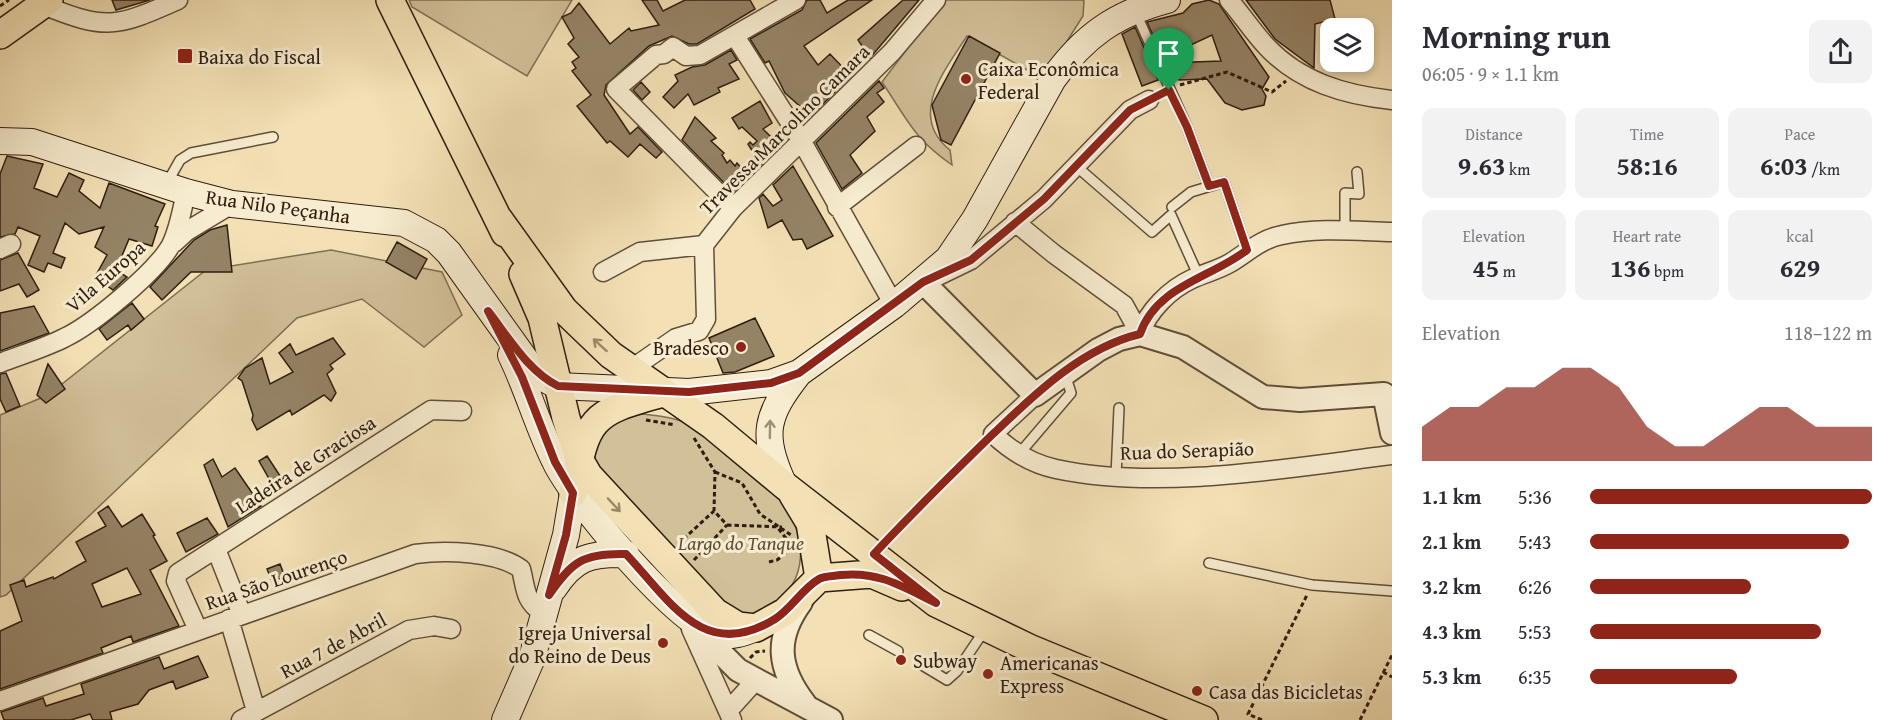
<!DOCTYPE html>
<html lang="en">
<head>
<meta charset="utf-8">
<style>
  :root { --surface:#fff; --page:#f2f2f3; --text:#2b2b33; --muted:#7c7c81; --accent:#8f2418 }
  body { margin:0; font-family:"Gentium Book Plus",serif; background:var(--page); color:var(--text); height:100vh; display:flex; flex-direction:column; font-size:22px; white-space:nowrap }
  * { box-sizing:border-box; margin:0 }
  p { font-size:20px; color:var(--muted) }
  .icon { flex:none; width:33px; height:33px; fill:none; stroke:currentColor; stroke-width:2; stroke-linecap:round; stroke-linejoin:round }
  .map { position:relative; flex:1; overflow:hidden }
  .side { display:flex; flex-direction:column; background:var(--surface); width:510px }
  .side>* { flex:none }
  .tools { position:absolute; left:1320px; top:18px; display:grid; gap:12px }
  .tools a { display:grid; place-items:center; width:54px; height:54px; border-radius:12px; background:var(--surface); box-shadow:0 3px 9px #0003; font-size:30px }
  .pin { position:absolute; display:grid; place-items:center; width:51px; height:51px; color:#fff; margin:-62px -26px; border-radius:50% 50% 50% 0; rotate:-45deg; box-shadow:0 0 6px #0007 }
  .pin .icon { rotate:45deg }
  .round { display:grid; place-items:center; flex:none; width:63px; height:63px; border-radius:12px; background:var(--page) }
  .overview { display:flex; align-items:center; justify-content:space-between; height:102px; padding:0 30px }
  h1 { font-size:33px; font-weight:700; line-height:45px }
  .metrics { display:grid; grid-template-columns:repeat(3,1fr); gap:9px; height:102px; padding:6px 30px }
  .metrics div { display:grid; align-content:center; border-radius:12px; background:var(--page); text-align:center }
  .metrics b { font-size:26px; font-weight:700 }
  .metrics small { font-size:16px; font-weight:400 }
  .metrics p { font-size:16px }
  .chart { height:168px; padding:12px 30px }
  .chart p { display:flex; justify-content:space-between }
  .chart svg { width:100%; height:108px; margin-top:6px; fill:var(--accent); opacity:.7 }
  ul { padding:0 30px; list-style:none; font-size:20px }
  li { display:grid; grid-template-columns:96px 72px 1fr; align-items:center; height:45px }
  li i { height:15px; border-radius:8px; background:var(--accent) }
  main { display:flex; flex:1; min-height:0 }
  .map>svg:first-child { display:block }
  .green { fill:#d2c099; stroke:#806e55; stroke-width:1.5 }
  .building { fill:#958366; stroke:#2f1d11; stroke-width:1.5; fill-rule:evenodd }
  .lines { fill:none; stroke-linecap:round; stroke-linejoin:round }
  .service-casing { stroke:#604e3a; stroke-width:12 }
  .minor-casing { stroke:#604e3a; stroke-width:21 }
  .tertiary-casing { stroke:#604e3a; stroke-width:26 }
  .secondary-casing { stroke:#2f1d11; stroke-width:28 }
  .primary-casing { stroke:#2f1d11; stroke-width:30 }
  .path { stroke:#2f1d11; stroke-width:3; stroke-dasharray:4.5 3; stroke-linecap:butt }
  .service { stroke:#f7eccf; stroke-width:9 }
  .minor { stroke:#f7eccf; stroke-width:18 }
  .tertiary { stroke:#f7eccf; stroke-width:22 }
  .secondary { stroke:#f7eccf; stroke-width:26 }
  .primary { stroke:#f3e1b5; stroke-width:27 }
  .oneway { stroke:#9b896b }
  .oneway2 { stroke:#9d8f7a }
  .route-casing { stroke:#fff; stroke-width:12 }
  .route { stroke:#8f2418; stroke-width:8 }
  .poi-dot { fill:#8f2418; stroke:#f7eccf; stroke-width:2 }
  .labels { text-anchor:middle; dominant-baseline:central; stroke-width:6; stroke-linejoin:round; paint-order:stroke }
  .poi-label { font-size:20px; fill:#2f1d11; stroke:#f7eccf; text-anchor:start }
  .street-label { font-size:20px; fill:#2f1d11; stroke:#f7eccf }
  .park-label { font-size:20px; font-style:italic; fill:#604e3a; stroke:#f7eccf }
</style>
</head>
<body>
<main>
<div class="map">
<svg width="1392" height="720" viewBox="0 0 1392 720">
  <rect width="100%" height="100%" fill="#f3e1b5"/>
  <filter id="stains"><feTurbulence type="fractalNoise" baseFrequency=".00333" numOctaves="4"/><feColorMatrix values="0 0 0 0 .2 0 0 0 0 .09 0 0 0 0 .02 0 0 0 .5 -.17"/></filter>
  <radialGradient id="worn" r=".72"><stop offset=".6" stop-color="#630" stop-opacity="0"/><stop offset="1" stop-color="#630" stop-opacity=".3"/></radialGradient>
  <!-- green -->
  <path class="green" d="M409 0H572L527 76 412 7Z
    M939 0H1084L1083 16 1043 79 967 36C945 70 907 116 950 150L952 165C914 139 907 119 882 82L932 16Z
    M331 250 442 272 462 315 424 347 362 299 297 318 6 595 0 597V415L48 395 206 270Z
    M642 414C658 416 674 417 688 424 723 444 754 478 785 505 806 538 809 580 773 604 757 615 747 618 729 613L595 463C594 433 616 419 642 414Z"/>
  <!-- building -->
  <path class="building" d="M112 0H150L116 10Z
    M642 0H657L663 11 685 0H750L755 9 697 44H689L672 36 649 46 606 85 604 95 630 134 638 127 662 152 656 158 640 144 628 157 610 141 607 143 577 106 591 95 572 71 576 68 572 62 579 57 568 44 574 38 562 17 571 13 579 3 610 44 629 28 631 31 659 25Z
    M807 0H820L827 13 848 0H872L804 46 818 65 830 54 851 76 811 116 785 93 769 61 765 63 750 39 802 10Z
    M903 0H919L870 58 858 40Z
    M1209 0 1219 4 1269 77 1262 89 1266 96 1264 105 1242 110 1225 103 1207 79 1179 80 1177 73 1171 75 1166 63 1221 61 1212 35 1163 58 1147 22 1183 13 1192 4Z
    M1246 0H1330L1335 19 1315 24 1314 68 1275 39Z
    M1135 27 1158 80 1142 86 1122 34Z
    M969 36 1000 53 951 145 941 140 932 105Z
    M731 50 737 60 729 64 739 79 718 88 720 92 694 105 688 94 674 108 663 97 678 81 675 75 692 67 705 65Z
    M879 81 884 88 877 93 884 102 867 117 875 131 850 155 862 173 842 189 816 143Z
    M641 82 650 92 642 100 633 90Z
    M760 101 772 123 763 129 777 143 764 155 768 158 761 165 748 144 750 142 753 145 757 141 742 127 739 129 732 118Z
    M695 117 716 138 711 141 724 153 722 155 727 163 730 160 735 166 737 163 748 176 733 192 682 140Z
    M7 156 43 164 34 188 57 197 69 173 84 180 79 191 100 208 109 183 165 204 155 226 158 227 152 246 129 239 116 270 127 277 113 290 95 277 107 255 95 247 104 227 79 234 65 223 53 253 65 258 61 268 48 263 44 272 28 265 40 236 18 227 15 234 0 237V174Z
    M793 166 833 236 807 249 802 239 793 240 782 220 768 228 759 198 763 194 773 206 782 200 773 185Z
    M227 225 232 272H191L162 300 150 287 194 240 210 230Z
    M397 242 427 259 416 279 386 262Z
    M18 253 39 290 27 297 19 284 0 291V260Z
    M132 303 144 319 131 330 128 325 107 340 99 329Z
    M34 306 49 333 0 351V313Z
    M755 318 774 356 735 372 723 373 709 338Z
    M333 338 345 354 330 365 333 369 327 374 336 393 331 401 324 395 292 415 290 410 257 430 252 420 253 415 242 381 238 378 245 368 262 358 270 384 293 372 279 353 290 344 296 355Z
    M48 364 65 389 46 403 37 395Z
    M6 373 20 406 6 412 0 399V374Z
    M267 456 286 485 276 491 259 461Z
    M213 459 222 477 235 468 261 506 228 527 204 465Z
    M108 506 122 527 142 514 155 535 153 536 167 561 150 570 179 626 133 642 131 636 101 648 103 653 0 689V631L22 621 10 585 24 580 26 587 53 577 54 579 86 561 76 542 106 526 98 513ZM127 568 141 594 102 607 92 584Z
    M207 518 218 534 186 552 177 533Z
    M280 564 285 577 272 581 267 569Z
    M198 656 208 677 176 689 173 681 149 690 138 704 110 712 112 720H93L90 714 71 720H4L1 712 43 698 46 706 84 694 81 684 159 657 164 669Z"/>
  <g class="lines">
    <defs>
      <path id="service" d="M1140 22 1187 127 1209 186
        M1076 166 1152 232 1171 215 1199 277
        M167 183 180 160 191 153 273 137
        M1172 207 1191 192 1224 182 1247 250
        M1345 231V193L1359 194 1357 172
        M1019 454 1071 393 1065 374
        M1116 476 1119 408
        M1209 563 1312 585 1392 591
        M869 635 898 651
        M922 665 947 680 957 671 984 631"/>
      <path id="minor" d="M1229 0C1242 15 1253 32 1267 47 1300 82 1345 95 1392 100
        M43 5C107 31 117 27 178 0
        M735 36 801 140 894 305
        M837 207 916 146
        M733 208 616 89 656 55 664 54 673 47 686 56 700 55 796 0
        M1015 222 1054 254 1124 305 1140 334
        M174 243 187 231 232 204
        M0 249 11 244
        M603 272 640 252 704 245
        M938 276 971 260 1044 199 1130 110 1149 100
        M1140 334C1148 311 1170 289 1192 279 1205 273 1218 270 1230 263 1248 252 1261 239 1282 235 1317 227 1356 231 1392 232
        M0 363C21 355 44 348 64 338 92 325 156 272 171 245 179 229 182 210 186 192
        M630 370 676 338 699 331 706 319 704 245 733 208 892 52 936 0
        M1035 395 993 434C1011 451 1032 464 1056 469 1159 491 1288 468 1392 455
        M216 549 242 615
        M229 619 256 711
        M691 629 732 720
        M198 630 176 581 178 573 431 410 462 411
        M0 701 415 554C444 550 497 551 521 569 526 588 524 601 543 613
        M728 711 755 681
        M241 720 409 630 434 626 451 629"/>
      <path id="tertiary" d="M923 282 1035 395 1098 350 1119 339 1140 334 1183 347 1263 397 1300 400 1384 394 1392 433
        M801 602C774 639 778 669 805 704
        M693 625 738 670 831 720"/>
      <path id="secondary" d="M0 141 32 142 186 192 232 204 404 223 436 240 449 253 530 366 545 379 558 386 689 392 771 383 799 373 894 305 948 259 975 219 1053 79C1084 36 1115 14 1167 0
        M511 355C528 390 538 427 555 461 573 500 677 623 716 634 730 638 743 633 756 628
        M784 485C760 435 766 415 799 373
        M554 588C574 557 591 553 626 554
        M505 720 532 658 566 535 573 493"/>
      <path id="primary" d="M390 0 505 233
        M0 35 49 0
        M498 218 564 310 611 355 713 426 784 485 936 603 1029 648 1204 720
        M523 274 542 318 566 418 579 459 589 476 715 612 738 626 756 628 785 612 819 578
        M573 493C586 419 590 412 664 393
        M793 495 810 523 819 578
        M819 578 872 574 902 587"/>
    </defs>
    <!-- service casing -->
    <use href="#service" class="service-casing"/>
    <!-- minor casing -->
    <use href="#minor" class="minor-casing"/>
    <!-- tertiary casing -->
    <use href="#tertiary" class="tertiary-casing"/>
    <!-- secondary casing -->
    <use href="#secondary" class="secondary-casing"/>
    <!-- primary casing -->
    <use href="#primary" class="primary-casing"/>
    <!-- path -->
    <path class="path" d="M0 6 9 0
      M1180 85 1227 72 1272 92 1286 81
      M646 420 675 425
      M694 438 715 472 714 511 727 525
      M715 472 742 483 760 514 791 535
      M727 525 782 527
      M888 539 947 476 982 444
      M678 544 714 511
      M694 560 727 525
      M769 562 777 560 790 550 789 542 777 527
      M750 658 756 652 765 651
      M1383 672 1392 677
      M1262 720 1248 714 1307 595
      M1360 720 1392 655"/>
    <!-- service -->
    <use href="#service" class="service"/>
    <!-- minor -->
    <use href="#minor" class="minor"/>
    <!-- tertiary -->
    <use href="#tertiary" class="tertiary"/>
    <!-- secondary -->
    <use href="#secondary" class="secondary"/>
    <!-- primary -->
    <use href="#primary" class="primary"/>
  </g>
  <!-- one-way arrows -->
  <defs><path id="oneway-shaft" d="M-6 0H5M1.5-3L5.5 0L1.5 3" fill="none" stroke-width="1.6" stroke-linecap="round" stroke-linejoin="round" transform="scale(1.5)"/></defs>
  <g class="oneway">
    <use href="#oneway-shaft" transform="translate(600 345) rotate(-138)"/>
    <use href="#oneway-shaft" transform="translate(614 505) rotate(47)"/>
  </g>
  <use class="oneway2" href="#oneway-shaft" transform="translate(770 429) rotate(-89)"/>
  <g class="lines">
    <defs>
      <path id="route" d="M1169 90 1187 127 1209 186 1224 182 1247 250C1211 278 1156 286 1140 334 1082 348 1035 394 994 433 953 473 913 512 874 554L936 603C903 587 879 571 841 575 835 576 824 576 819 579 802 589 791 609 775 619 704 663 670 601 626 554 584 553 572 561 549 595L566 535 573 493 555 462 522 377 488 311C509 338 528 371 558 386L689 392 771 383 799 373 923 282 971 260 1044 199 1130 110Z"/>
    </defs>
    <!-- route casing -->
    <use href="#route" class="route-casing"/>
    <!-- route -->
    <use href="#route" class="route"/>
  </g>
  <!-- markers -->
  <g class="poi-dot">
    <rect x="177" y="48" width="16" height="16" rx="3"/>
    <circle cx="966" cy="79" r="6"/>
    <circle cx="741" cy="347" r="6"/>
    <circle cx="663" cy="643" r="6"/>
    <circle cx="901" cy="660" r="6"/>
    <circle cx="988" cy="674" r="6"/>
    <circle cx="1197" cy="691" r="6"/>
  </g>
  <g class="labels">
    <!-- poi labels -->
    <g class="poi-label">
      <text x="198" y="56">Baixa do Fiscal</text>
      <text x="978" y="68">Caixa Econômica<tspan x="978" dy="23">Federal</tspan></text>
      <text x="729" y="347" text-anchor="end">Bradesco</text>
      <text x="651" y="632" text-anchor="end">Igreja Universal<tspan x="651" dy="23">do Reino de Deus</tspan></text>
      <text x="913" y="660">Subway</text>
      <text x="1000" y="662">Americanas<tspan x="1000" dy="23">Express</tspan></text>
      <text x="1209" y="691">Casa das Bicicletas</text>
    </g>
    <!-- street labels -->
    <g class="street-label">
      <text transform="translate(784 129) rotate(-45)">Travessa Marcolino Camara</text>
      <text transform="translate(278 206) rotate(8)">Rua Nilo Peçanha</text>
      <text transform="translate(105 276) rotate(-41)">Vila Europa</text>
      <text transform="translate(1187 450) rotate(-2)">Rua do Serapião</text>
      <text transform="translate(305 464) rotate(-33)">Ladeira de Graciosa</text>
      <text transform="translate(276 579) rotate(-19)">Rua São Lourenço</text>
      <text transform="translate(333 645) rotate(-28)">Rua 7 de Abril</text>
    </g>
    <!-- park labels -->
    <g class="park-label">
      <text x="741" y="542">Largo do Tanque</text>
    </g>
  </g>
  <rect width="100%" height="100%" filter="url(#stains)"/>
  <rect width="100%" height="100%" fill="url(#worn)"/>
</svg>
<div class="tools">
<a><svg class="icon" aria-label="layers" viewBox="0 0 24 24"><path d="M12 4l9 5-9 5-9-5zM3 14l9 5 9-5"/></svg></a>
</div>
<div class="pin" style="left:1169px;top:90px;background:#1e9e55"><svg class="icon" aria-label="arrive" viewBox="0 0 24 24"><path d="M6 21V4h12l-3 4 3 4H6"/></svg></div>
</div>
<section class="side">
<div class="overview"><div><h1>Morning run</h1><p>06:05 · 9 × 1.1 km</p></div><a class="round"><svg class="icon" aria-label="share" viewBox="0 0 24 24"><path d="M12 15V3M7 8l5-5 5 5M5 13v7h14v-7"/></svg></a></div>
<div class="metrics">
<div><p>Distance</p><b>9.63<small> km</small></b></div>
<div><p>Time</p><b>58:16</b></div>
<div><p>Pace</p><b>6:03<small> /km</small></b></div>
</div>
<div class="metrics">
<div><p>Elevation</p><b>45<small> m</small></b></div>
<div><p>Heart rate</p><b>136<small> bpm</small></b></div>
<div><p>kcal</p><b>629</b></div>
</div>
<div class="chart"><p><span>Elevation</span>118–122 m</p>
<svg viewBox="0 0 160 44" preserveAspectRatio="none"><path d="M0 44V30L10 22L20 22L30 14L40 14L50 6L60 6L70 14L80 30L90 38L100 38L110 30L120 22L130 22L140 30L150 30L160 30V44z"/></svg>
</div>
<ul>
<li><b>1.1 km</b>5:36<i style="width:100%"></i></li>
<li><b>2.1 km</b>5:43<i style="width:92%"></i></li>
<li><b>3.2 km</b>6:26<i style="width:57%"></i></li>
<li><b>4.3 km</b>5:53<i style="width:82%"></i></li>
<li><b>5.3 km</b>6:35<i style="width:52%"></i></li>
</ul>
</section>
</main>
</body>
</html>
